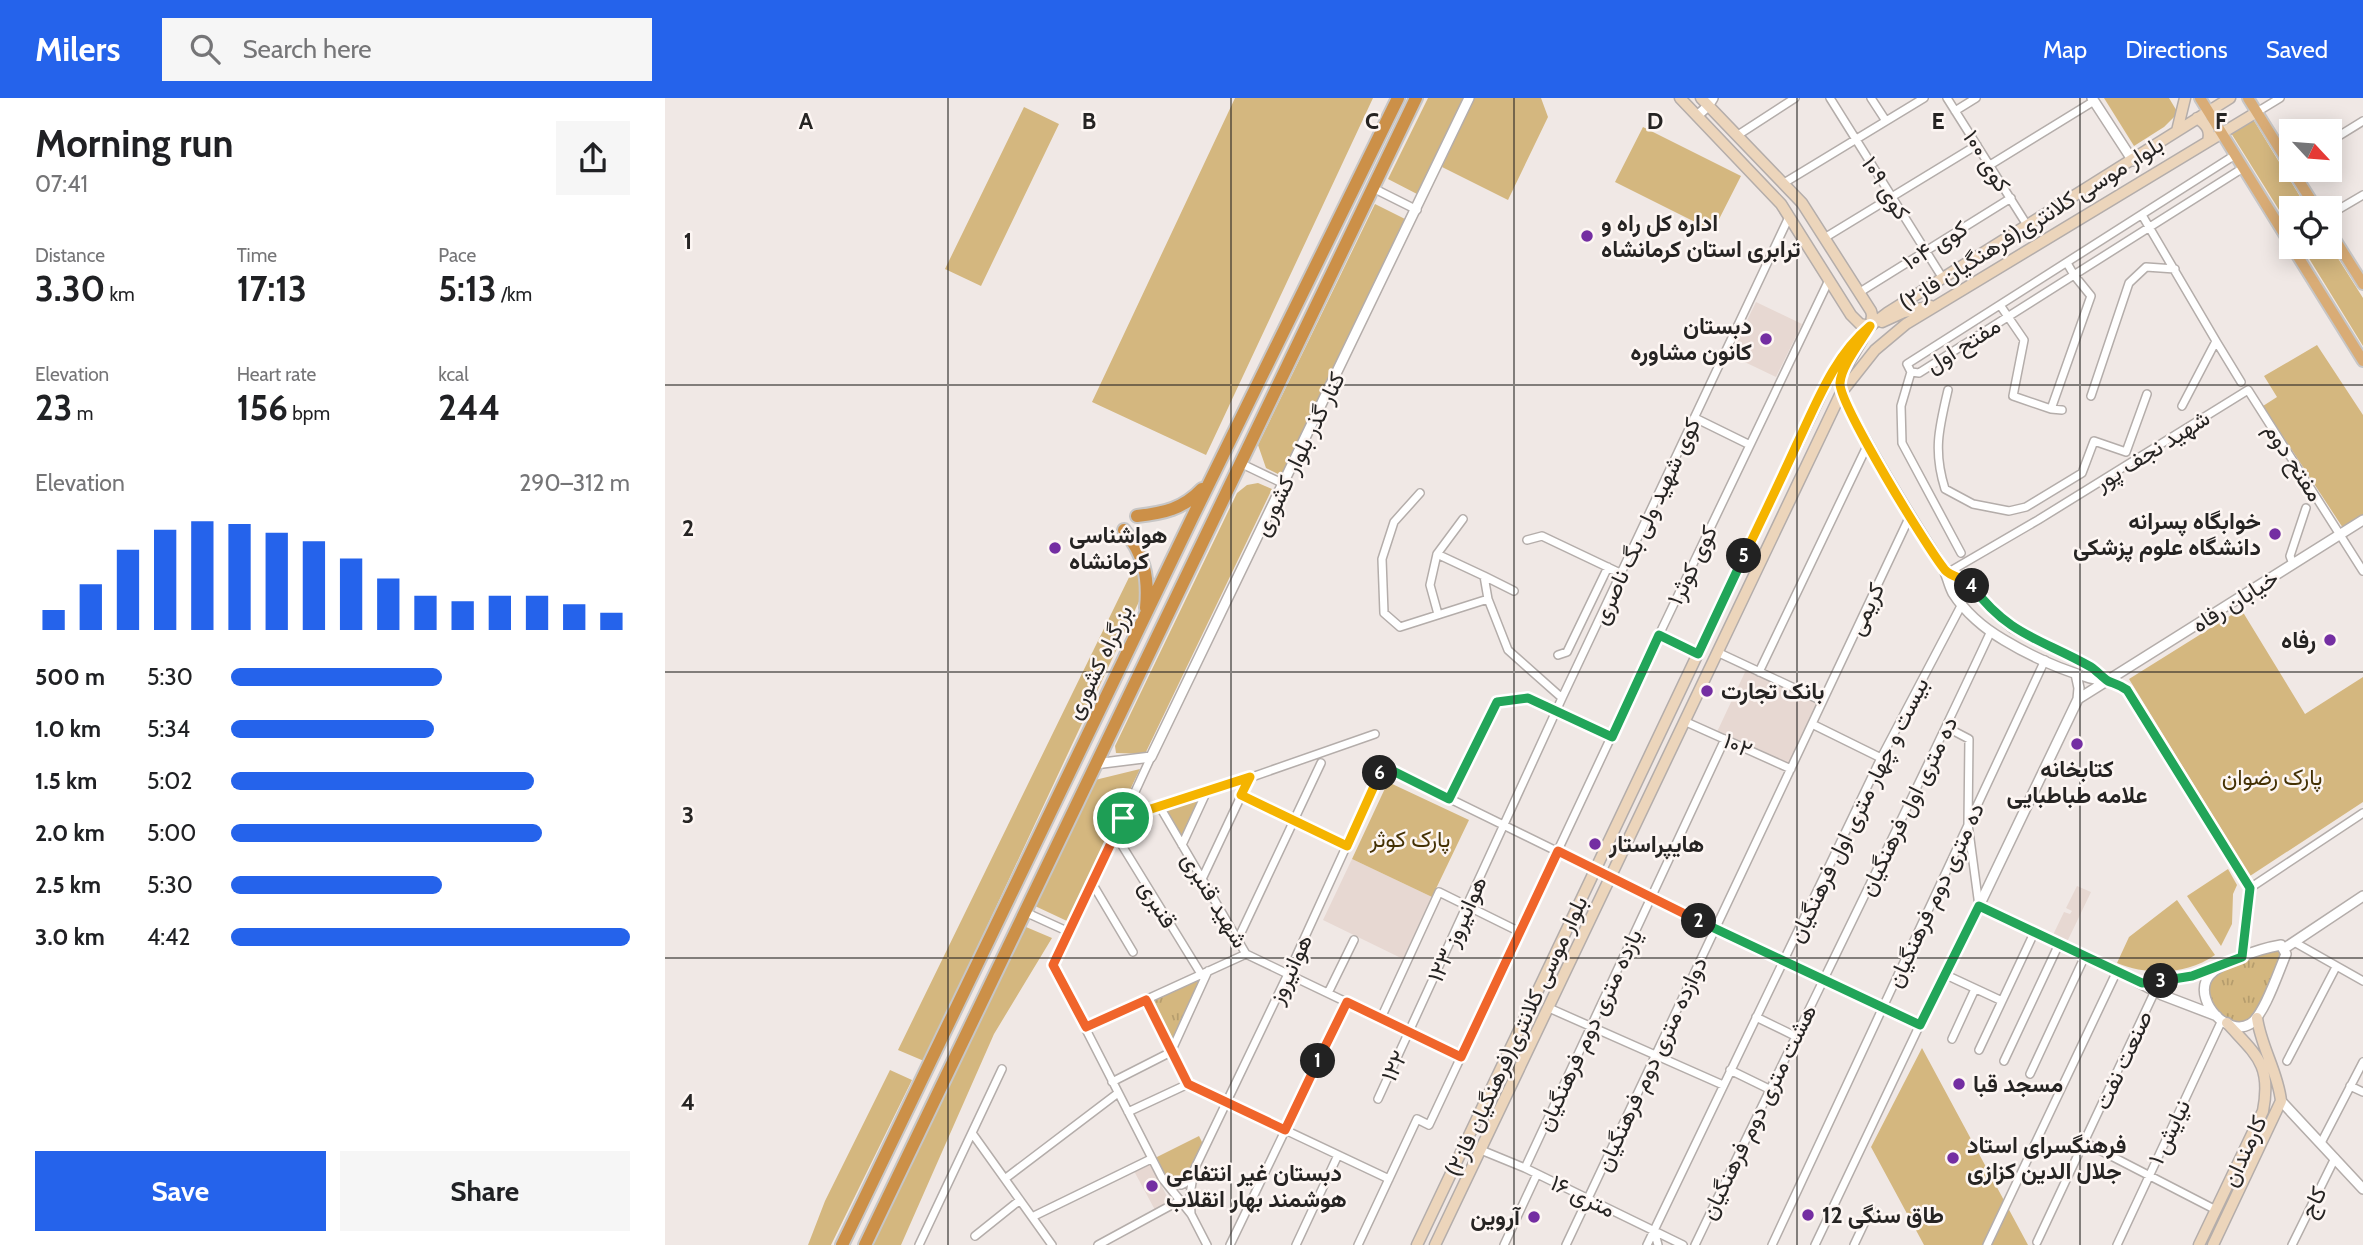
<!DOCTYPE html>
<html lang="en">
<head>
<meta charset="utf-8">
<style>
  :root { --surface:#fff; --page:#f6f6f6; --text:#202124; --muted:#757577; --accent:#2563eb }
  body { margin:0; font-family:Cabin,Vazirmatn,sans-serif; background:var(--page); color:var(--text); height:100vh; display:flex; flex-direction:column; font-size:26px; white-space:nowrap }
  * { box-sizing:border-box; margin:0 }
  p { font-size:23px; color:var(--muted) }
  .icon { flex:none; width:38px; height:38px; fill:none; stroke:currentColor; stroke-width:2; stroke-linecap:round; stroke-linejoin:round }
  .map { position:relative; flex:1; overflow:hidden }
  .sheet { display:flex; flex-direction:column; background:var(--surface); width:665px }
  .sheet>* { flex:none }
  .needle { width:46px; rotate:116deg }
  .controls { position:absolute; left:1614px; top:21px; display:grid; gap:14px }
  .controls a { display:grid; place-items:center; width:63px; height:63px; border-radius:0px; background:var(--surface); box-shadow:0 4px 18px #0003; font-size:35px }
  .pin { position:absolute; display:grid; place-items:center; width:60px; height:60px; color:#fff; margin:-30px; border:4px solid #fff; border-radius:50%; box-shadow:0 2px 7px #0007 }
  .km { position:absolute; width:35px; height:35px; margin:-18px; border-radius:50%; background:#222; color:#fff; font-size:19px; line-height:35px; text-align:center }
  .round { display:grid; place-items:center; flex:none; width:74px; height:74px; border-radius:0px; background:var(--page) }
  .summary { display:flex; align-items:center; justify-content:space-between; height:119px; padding:0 35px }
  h1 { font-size:38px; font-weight:800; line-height:52px }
  .stats { display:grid; grid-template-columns:repeat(3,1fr); gap:10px; height:119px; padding:7px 35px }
  .stats div { display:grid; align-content:center }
  .stats b { font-size:35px; font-weight:800 }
  .stats small { font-size:19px; font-weight:400 }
  .stats p { font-size:19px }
  .chart { height:196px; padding:14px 35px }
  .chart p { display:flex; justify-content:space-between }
  .chart svg { width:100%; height:126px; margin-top:7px; stroke:var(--accent); stroke-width:6 }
  .action { display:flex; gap:14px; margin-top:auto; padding:14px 35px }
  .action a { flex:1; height:80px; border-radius:0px; background:var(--accent); color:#fff; font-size:28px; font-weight:800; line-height:80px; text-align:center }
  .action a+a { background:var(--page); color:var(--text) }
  ul { padding:0 35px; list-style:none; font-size:23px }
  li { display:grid; grid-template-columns:112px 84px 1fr; align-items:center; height:52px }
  li i { height:18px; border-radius:9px; background:var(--accent) }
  header { display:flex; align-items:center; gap:42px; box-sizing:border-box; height:98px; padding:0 35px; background:var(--accent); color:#fff }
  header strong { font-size:33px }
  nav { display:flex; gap:38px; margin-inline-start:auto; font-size:24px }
  .search { width:490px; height:63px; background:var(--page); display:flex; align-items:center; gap:18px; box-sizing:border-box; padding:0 24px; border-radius:0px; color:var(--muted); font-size:26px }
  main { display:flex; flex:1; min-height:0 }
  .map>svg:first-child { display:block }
  .built { fill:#e7d8d2 }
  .grass { fill:url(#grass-tufts) }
  .park { fill:#d4b77f }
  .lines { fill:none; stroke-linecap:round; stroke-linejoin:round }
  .minor-casing { stroke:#b4adaa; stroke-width:10 }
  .tertiary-casing { stroke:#b4adaa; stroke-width:12 }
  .secondary-casing { stroke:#b4adaa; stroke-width:13 }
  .primary-casing { stroke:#c7c6c6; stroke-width:14 }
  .trunk-casing { stroke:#c7c6c6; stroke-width:16 }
  .minor { stroke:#fff; stroke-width:7 }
  .tertiary { stroke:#fff; stroke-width:9 }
  .secondary { stroke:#ecd5bb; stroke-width:10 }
  .primary { stroke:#d9ac76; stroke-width:10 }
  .trunk { stroke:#cc9048; stroke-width:12 }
  .split-1-casing { stroke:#fff; stroke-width:14 }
  .split-2-casing { stroke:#fff; stroke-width:14 }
  .split-3-casing { stroke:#fff; stroke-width:14 }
  .split-4-casing { stroke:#fff; stroke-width:14 }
  .split-5-casing { stroke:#fff; stroke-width:14 }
  .split-6-casing { stroke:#fff; stroke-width:14 }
  .split-7-casing { stroke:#fff; stroke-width:14 }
  .split-1 { stroke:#f0652b; stroke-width:9 }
  .split-2 { stroke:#f0652b; stroke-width:9 }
  .split-3 { stroke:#22a559; stroke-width:9 }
  .split-4 { stroke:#22a559; stroke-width:9 }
  .split-5 { stroke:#f5b400; stroke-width:9 }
  .split-6 { stroke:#22a559; stroke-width:9 }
  .split-7 { stroke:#f5b400; stroke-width:9 }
  .grid { fill:none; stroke:#262423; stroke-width:2; stroke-opacity:0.55 }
  .poi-dot { fill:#742ea2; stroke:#fdf6f3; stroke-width:2.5 }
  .labels { text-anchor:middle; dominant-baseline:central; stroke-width:5; stroke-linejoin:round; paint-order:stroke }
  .street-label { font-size:23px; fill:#262423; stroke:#fdf6f3 }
  .poi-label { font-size:23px; font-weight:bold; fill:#262423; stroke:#fdf6f3; text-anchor:start }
  .park-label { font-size:23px; fill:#443104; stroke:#fdf6f3 }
  .grid-label { font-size:23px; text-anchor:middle; font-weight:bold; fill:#262423; stroke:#fdf6f3; stroke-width:5; stroke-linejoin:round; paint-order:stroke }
</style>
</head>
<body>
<header>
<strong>Milers</strong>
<div class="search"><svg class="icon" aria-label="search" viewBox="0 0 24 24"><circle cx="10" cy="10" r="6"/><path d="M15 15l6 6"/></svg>Search here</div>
<nav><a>Map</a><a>Directions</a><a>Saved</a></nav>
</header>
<main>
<section class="sheet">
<div class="summary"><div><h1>Morning run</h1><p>07:41</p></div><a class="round"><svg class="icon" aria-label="share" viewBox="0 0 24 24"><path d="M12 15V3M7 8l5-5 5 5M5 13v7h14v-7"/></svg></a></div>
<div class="stats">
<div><p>Distance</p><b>3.30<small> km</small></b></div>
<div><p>Time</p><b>17:13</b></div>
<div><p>Pace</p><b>5:13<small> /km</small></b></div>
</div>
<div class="stats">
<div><p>Elevation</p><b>23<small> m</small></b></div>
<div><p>Heart rate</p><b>156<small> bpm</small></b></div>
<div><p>kcal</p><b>244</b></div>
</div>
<div class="chart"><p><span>Elevation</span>290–312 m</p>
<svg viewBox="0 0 160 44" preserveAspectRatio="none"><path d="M5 44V37M15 44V28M25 44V16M35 44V9M45 44V6M55 44V7M65 44V10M75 44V13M85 44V19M95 44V26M105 44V32M115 44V34M125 44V32M135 44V32M145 44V35M155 44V38"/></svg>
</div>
<ul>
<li><b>500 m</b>5:30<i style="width:53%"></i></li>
<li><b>1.0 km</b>5:34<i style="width:51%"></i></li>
<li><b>1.5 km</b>5:02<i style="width:76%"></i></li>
<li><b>2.0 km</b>5:00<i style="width:78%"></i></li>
<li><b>2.5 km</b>5:30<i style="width:53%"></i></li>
<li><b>3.0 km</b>4:42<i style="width:100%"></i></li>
</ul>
<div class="action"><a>Save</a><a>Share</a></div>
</section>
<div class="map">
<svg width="1698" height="1147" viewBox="0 0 1698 1147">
  <defs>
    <pattern id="grass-tufts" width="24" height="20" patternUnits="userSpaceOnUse" patternTransform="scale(1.75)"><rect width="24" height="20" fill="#d4b77f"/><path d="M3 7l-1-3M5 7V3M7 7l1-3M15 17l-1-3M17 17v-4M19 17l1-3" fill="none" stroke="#b69d6d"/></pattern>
  </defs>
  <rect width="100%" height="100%" fill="#f0e8e5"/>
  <!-- built -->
  <path class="built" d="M1091 204 1137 226 1111 279 1065 257Z
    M1081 572 1154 605 1124 668 1052 634Z
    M687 761 767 799 738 861 658 822Z
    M1412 788 1426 794 1402 844 1388 837 1399 814 1405 816 1407 813 1401 810Z
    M484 1064 505 1104 490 1112 469 1073Z"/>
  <!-- grass -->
  <path class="grass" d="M1613 849 1618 857 1591 918 1582 925 1562 924 1544 907 1543 883 1554 870Z
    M538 878 506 948 485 903Z"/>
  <!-- park -->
  <path class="park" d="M570 0H708L541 357 427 304Z
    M763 0H799L752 96 723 81Z
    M809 0H876L883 19 843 102 777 69Z
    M1439 0H1504L1513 15 1499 29 1469 48Z
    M359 9 394 26 316 188 280 171Z
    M1588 21 1642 110H1626V131L1566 35Z
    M978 29 1076 78 1048 133 950 84Z
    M710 106 744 123 619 379 601 370 593 347Z
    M1664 146 1698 200V248L1637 149H1664Z
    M1652 247 1698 317V417L1678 430 1598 308 1612 299 1599 278Z
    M593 385 607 391 480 656 451 655 450 648 572 395 582 387Z
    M472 463 478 495 259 963 233 952Z
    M1576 511 1640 616 1698 579V704L1585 778 1464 581Z
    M475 671 402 823 370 808 430 682Z
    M723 684 804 722 767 799 687 761Z
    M535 700 517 741 500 711Z
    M1563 771 1572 787 1568 796 1567 826 1556 848 1522 798Z
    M1512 802 1550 857C1521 877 1484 878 1452 865L1464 839Z
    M361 829 387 840 329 936 236 1147H206Z
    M1257 950 1363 1147H1259L1206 1049Z
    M225 972 247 982 166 1147H143L160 1103Z
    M534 1038 538 1046 526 1072 516 1084 499 1078 490 1060Z"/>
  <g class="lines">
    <defs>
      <path id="minor" d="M1165 0 1277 179
        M1206 0 1221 23
        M1282 0 1362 127
        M1290 13 1311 0
        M1592 14 1615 0
        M1073 37 1130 0
        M1664 44 1698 23
        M1570 57 1242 266 1246 274 1254 275 1578 70
        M1325 67 1429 3
        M1119 85 1259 0
        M708 90 752 112
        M1477 117 1551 243 1517 308
        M1664 117 1698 97
        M1161 139 1312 47
        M1195 194 1346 100
        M1335 207 1359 242 1348 298 1386 311 1397 312
        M1551 243 1576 284
        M1246 274 1236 308 1237 345 1296 455
        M1283 292C1274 330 1268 353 1280 391L1308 406 1344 413 1361 409 1417 375 1429 343 1461 354 1482 296
        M1426 298 1464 185 1481 169 1510 171
        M1386 311 1426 198 1409 177 1402 165
        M1030 320 1085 347
        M575 365 619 386
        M755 395 729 424 717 461 719 515 735 529 823 501
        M798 421 772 456 819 478 823 501 843 552 897 600
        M862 442 877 438 957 476
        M772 456 765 487 773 516
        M1628 466 1625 458 1641 410
        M1282 475 1373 422 1583 292 1698 473
        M819 478 849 493
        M994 537 1033 556
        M1052 554 1157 603
        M893 557 902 554 943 469
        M1094 574 1203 346
        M1019 623 1126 671
        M1147 626 1216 660
        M576 697 682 748
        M784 701 832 604 863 600 947 639
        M495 709 581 856 796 959
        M458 720 486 659
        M450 736 536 876
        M517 747 541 695
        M537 781 585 679
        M427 785 468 854
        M1585 790 1698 715
        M360 814 404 834
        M573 841 656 665
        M1629 844 1698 883
        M1279 876 1337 903
        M663 895 689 842
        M481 902 523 986 724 1081
        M884 910 1058 987
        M1091 919 1130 938
        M716 920 774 794 855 834
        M421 929 581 856
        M1287 941 1310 891
        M1314 952 1369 835
        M1339 963 1394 846
        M1622 963 1671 869
        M1065 972 1104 991
        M1365 976 1420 858
        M447 984 506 954 543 873
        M1685 988 1698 994
        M713 1001 897 600 1124 119
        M463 1014 523 986
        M307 1035 387 1147
        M1419 1044 1551 1112
        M1656 1045 1698 964
        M816 1052 860 1070 1018 1147
        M860 1070 1060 641
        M529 1072 623 876 718 668 985 799 1255 927
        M341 1080 453 995
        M497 1080 388 867 458 720 541 695 710 636
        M526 1116 525 1097 529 1072 520 1085 516 1087 497 1080 526 1116 542 1147
        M367 1119 486 1061
        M989 1132 993 1147
        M310 1138 355 1102
        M1372 1144 1490 893
        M254 1147 337 971
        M433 1147 514 1103
        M565 1147 682 904
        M631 1147 673 1057
        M693 1147 752 1021 764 1027 994 537 1164 182
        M839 1147 872 1076
        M901 1147 1245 418
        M982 1147 1216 660 1297 506
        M1030 1147C1128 942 1230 739 1326 533
        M1107 1147 1380 562
        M1150 1147 1279 876 1314 808 1303 726 1304 641 1281 629
        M1189 1147 1206 1111
        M1322 1147 1452 873
        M1452 1147 1557 922
        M1627 1147 1670 1060"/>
      <path id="tertiary" d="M1427 0 1468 63
        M1032 18 1043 8 1048 0
        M1176 295C1206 354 1240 410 1276 466 1282 475 1283 486 1288 495 1300 514 1320 531 1339 542 1364 557 1394 571 1422 579 1437 584 1449 582 1462 592L1585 790 1577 859
        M1282 475 1304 484 1331 516 1348 530 1428 570 1443 583
        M1411 576 1414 590 1413 601
        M430 666 486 659 804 0
        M1616 847 1621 856C1614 872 1599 918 1585 926 1562 939 1532 905 1541 883 1548 865 1598 850 1616 847Z
        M1620 850 1698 798
        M1477 885 1527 878 1551 870
        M1552 918 1497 897 1452 873 1314 808 1413 601 1698 422
        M1616 1003 1698 1091"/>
      <path id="secondary" d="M1015 0 1116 106 1186 217 1195 226 1205 228
        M1036 0 1137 105 1206 213 1207 217 1206 227
        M1532 20C1541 26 1546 32 1543 43
        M1512 33 1520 0
        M1217 224 1239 214 1266 208
        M1176 295 1177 276 1197 242
        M752 1147 1160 288C1177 258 1194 235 1222 215L1565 0
        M770 1147 1176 295 1210 252 1241 226 1592 14
        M1534 1147 1598 1013C1607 966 1591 957 1562 925
        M1548 1147 1616 1003C1613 974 1596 949 1592 920"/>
      <path id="primary" d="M1535 0 1626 147
        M1583 0 1626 69
        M1627 72 1651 110
        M1664 132 1698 186
        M1627 149 1698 263"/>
      <path id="trunk" d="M472 418C499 415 518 411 537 391
        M459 432C479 456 484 479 481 510
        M177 1147 529 416 733 0
        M200 1147 751 0"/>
    </defs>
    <!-- minor casing -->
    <use href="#minor" class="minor-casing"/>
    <!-- tertiary casing -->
    <use href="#tertiary" class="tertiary-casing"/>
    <!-- secondary casing -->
    <use href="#secondary" class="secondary-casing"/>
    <!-- primary casing -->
    <use href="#primary" class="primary-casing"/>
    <!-- trunk casing -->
    <use href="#trunk" class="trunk-casing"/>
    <!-- minor -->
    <use href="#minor" class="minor"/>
    <!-- tertiary -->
    <use href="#tertiary" class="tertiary"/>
    <!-- secondary -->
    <use href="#secondary" class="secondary"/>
    <!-- primary -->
    <use href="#primary" class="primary"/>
    <!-- trunk -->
    <use href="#trunk" class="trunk"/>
  </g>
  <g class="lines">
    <defs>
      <path id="split-1" d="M458 720 388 867 421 929 481 902 523 986 620 1032 653 963"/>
      <path id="split-2" d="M653 963 682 904 796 959 893 753 1034 823"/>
      <path id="split-3" d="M1034 823 1255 927 1314 808 1477 885 1496 883"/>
      <path id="split-4" d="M1307 488C1344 538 1377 541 1426 569 1432 573 1437 579 1443 583 1450 586 1455 587 1462 592L1585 790 1577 859 1527 878 1496 883"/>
      <path id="split-5" d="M1079 458C1097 421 1115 383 1132 346 1152 304 1169 258 1205 228 1197 242 1176 268 1175 285 1174 306 1262 450 1280 472 1287 480 1300 479 1307 488"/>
      <path id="split-6" d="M715 675 718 668 784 701 832 604 863 600 947 639 994 537 1033 556 1079 458"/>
      <path id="split-7" d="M458 720 585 679 576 697 682 748 715 675"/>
    </defs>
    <!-- split-1 casing -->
    <use href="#split-1" class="split-1-casing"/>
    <!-- split-2 casing -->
    <use href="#split-2" class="split-2-casing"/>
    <!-- split-3 casing -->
    <use href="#split-3" class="split-3-casing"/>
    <!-- split-4 casing -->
    <use href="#split-4" class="split-4-casing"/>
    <!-- split-5 casing -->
    <use href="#split-5" class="split-5-casing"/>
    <!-- split-6 casing -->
    <use href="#split-6" class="split-6-casing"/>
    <!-- split-7 casing -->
    <use href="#split-7" class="split-7-casing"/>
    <!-- split-1 -->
    <use href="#split-1" class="split-1"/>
    <!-- split-2 -->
    <use href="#split-2" class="split-2"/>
    <!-- split-3 -->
    <use href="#split-3" class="split-3"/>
    <!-- split-4 -->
    <use href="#split-4" class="split-4"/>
    <!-- split-5 -->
    <use href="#split-5" class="split-5"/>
    <!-- split-6 -->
    <use href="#split-6" class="split-6"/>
    <!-- split-7 -->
    <use href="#split-7" class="split-7"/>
  </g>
  <!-- grid -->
  <path class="grid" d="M283 0V1147M566 0V1147M849 0V1147M1132 0V1147M1415 0V1147M0 287H1698M0 574H1698M0 860H1698"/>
  <!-- markers -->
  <g class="poi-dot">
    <circle cx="922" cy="138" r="7"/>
    <circle cx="1101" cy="241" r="7"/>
    <circle cx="1610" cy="436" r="7"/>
    <circle cx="390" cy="450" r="7"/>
    <circle cx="1665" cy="542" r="7"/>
    <circle cx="1042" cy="593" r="7"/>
    <circle cx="1412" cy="646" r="7"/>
    <circle cx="930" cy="746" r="7"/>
    <circle cx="1294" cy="986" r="7"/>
    <circle cx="1288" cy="1060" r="7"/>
    <circle cx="487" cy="1088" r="7"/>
    <circle cx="1143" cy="1117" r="7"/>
    <circle cx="869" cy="1119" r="7"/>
  </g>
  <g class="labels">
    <!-- street labels -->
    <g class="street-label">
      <text transform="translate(1322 63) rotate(58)">کوی ۱۰۰</text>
      <text transform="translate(1221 90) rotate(58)">کوی ۱۰۹</text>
      <text transform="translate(1366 125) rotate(-32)">بلوار موسی کلانتری(فرهنگیان فاز۲)</text>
      <text transform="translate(1270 147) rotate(-32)">کوی ۱۰۴</text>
      <text transform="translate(1298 247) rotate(-32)">مفتح اول</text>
      <text transform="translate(1487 352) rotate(-32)">شهید نجف پور</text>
      <text transform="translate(634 356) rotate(-64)">کنار گذر بلوار کشوری</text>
      <text transform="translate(1629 364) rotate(57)">مفتح دوم</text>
      <text transform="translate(981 423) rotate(-65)">کوی شهید ولی بگ ناصری</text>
      <text transform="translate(1027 467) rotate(-64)">کوی کوثر۱</text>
      <text transform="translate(1570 503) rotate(-32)">خیابان رفاه</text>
      <text transform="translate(1201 511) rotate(-65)">کریمی</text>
      <text transform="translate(434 564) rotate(-64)">بزرگراه کشوری</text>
      <text transform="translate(1073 647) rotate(24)">۱۰۲</text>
      <text transform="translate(1243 708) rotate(-64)">ده متری اول فرهنگیان</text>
      <text transform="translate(1193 712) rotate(-64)">بیست و چهار متری اول فرهنگیان</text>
      <text transform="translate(1270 797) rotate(-65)">ده متری دوم فرهنگیان</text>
      <text transform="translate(550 802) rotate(59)">شهید قنبری</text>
      <text transform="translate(493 806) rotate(59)">قنبری</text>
      <text transform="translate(792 831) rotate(-66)">۱۲۳ هوانیروز</text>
      <text transform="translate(625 871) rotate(-65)">هوانیروز</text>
      <text transform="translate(924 932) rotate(-65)">یازده متری دوم فرهنگیان</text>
      <text transform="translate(851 938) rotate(-65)">بلوار موسی کلانتری(فرهنگیان فاز۲)</text>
      <text transform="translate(1458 962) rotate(-65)">صنعت نفت</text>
      <text transform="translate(986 966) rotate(-65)">دوازده متری دوم فرهنگیان</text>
      <text transform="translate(729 968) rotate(-64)">۱۲۲</text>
      <text transform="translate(1093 1014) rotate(-64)">هشت متری دوم فرهنگیان</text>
      <text transform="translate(1504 1034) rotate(-65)">نیایش ۱</text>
      <text transform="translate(1579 1053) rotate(-65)">کارمندان</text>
      <text transform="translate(918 1098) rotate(26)">۱۶ متری</text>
      <text transform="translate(1648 1104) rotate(-64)">کاج</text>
    </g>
    <!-- poi labels -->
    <g class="poi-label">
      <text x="936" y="125">اداره کل راه و<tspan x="936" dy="26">ترابری استان کرمانشاه</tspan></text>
      <text x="1087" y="228" text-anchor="end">دبستان<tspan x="1087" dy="26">کانون مشاوره</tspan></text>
      <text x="1596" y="423" text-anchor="end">خوابگاه پسرانه<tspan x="1596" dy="26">دانشگاه علوم پزشکی</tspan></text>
      <text x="404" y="437">هواشناسی<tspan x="404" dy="26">کرمانشاه</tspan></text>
      <text x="1651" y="542" text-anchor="end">رفاه</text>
      <text x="1056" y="593">بانک تجارت</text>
      <text x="1412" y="671" text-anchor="middle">کتابخانه<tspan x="1412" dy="26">علامه طباطبایی</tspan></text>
      <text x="944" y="746">هایپراستار</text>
      <text x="1308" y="986">مسجد قبا</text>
      <text x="1302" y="1047">فرهنگسرای استاد<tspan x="1302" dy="26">جلال الدین کزازی</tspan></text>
      <text x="501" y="1075">دبستان غیر انتفاعی<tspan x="501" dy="26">هوشمند بهار انقلاب</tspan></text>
      <text x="1157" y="1117">طاق سنگی 12</text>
      <text x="855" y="1119" text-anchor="end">آروین</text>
    </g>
    <!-- park labels -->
    <g class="park-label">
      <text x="1607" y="679">پارک رضوان</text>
      <text x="745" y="741">پارک کوثر</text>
    </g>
  </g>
  <g class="grid-label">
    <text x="141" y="31">A</text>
    <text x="424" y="31">B</text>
    <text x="707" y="31">C</text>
    <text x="990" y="31">D</text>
    <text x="1273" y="31">E</text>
    <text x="1556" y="31">F</text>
    <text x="23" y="151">1</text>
    <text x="23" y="438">2</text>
    <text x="23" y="725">3</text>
    <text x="23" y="1012">4</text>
  </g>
</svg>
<div class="controls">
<a><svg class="needle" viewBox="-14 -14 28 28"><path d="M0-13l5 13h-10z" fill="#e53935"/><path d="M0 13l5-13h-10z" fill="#757577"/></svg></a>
<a><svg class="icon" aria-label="locate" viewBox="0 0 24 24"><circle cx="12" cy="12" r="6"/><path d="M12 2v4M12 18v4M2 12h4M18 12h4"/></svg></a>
</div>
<div class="pin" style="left:458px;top:720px;background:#1e9e55"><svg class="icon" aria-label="arrive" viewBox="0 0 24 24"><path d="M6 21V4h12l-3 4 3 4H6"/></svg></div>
<b class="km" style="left:653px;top:963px">1</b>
<b class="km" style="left:1034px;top:823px">2</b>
<b class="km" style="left:1496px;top:883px">3</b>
<b class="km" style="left:1307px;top:488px">4</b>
<b class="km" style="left:1079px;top:458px">5</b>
<b class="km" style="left:715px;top:675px">6</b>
</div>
</main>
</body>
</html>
